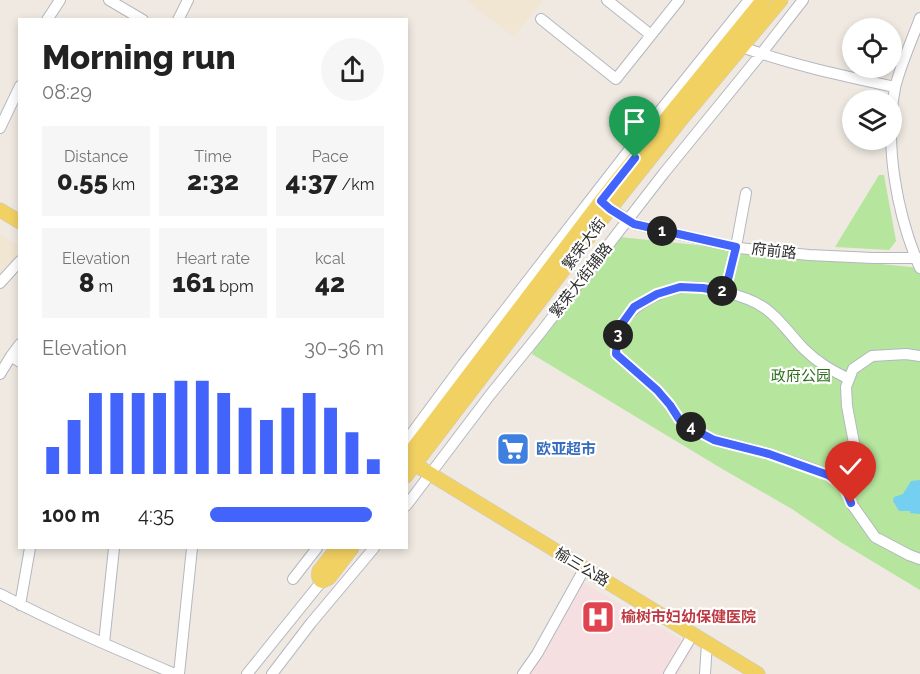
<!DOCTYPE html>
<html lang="en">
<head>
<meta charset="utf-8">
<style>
  :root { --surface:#fff; --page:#f6f6f6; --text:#222; --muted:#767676; --accent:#4264fb }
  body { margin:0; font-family:Raleway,"Noto Sans SC",sans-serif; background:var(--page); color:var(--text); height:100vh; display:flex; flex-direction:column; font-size:22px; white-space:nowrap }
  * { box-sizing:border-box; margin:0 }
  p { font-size:20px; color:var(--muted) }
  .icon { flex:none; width:33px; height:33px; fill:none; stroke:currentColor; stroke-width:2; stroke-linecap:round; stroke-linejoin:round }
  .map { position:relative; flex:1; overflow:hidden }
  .sheet { position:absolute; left:18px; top:18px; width:390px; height:531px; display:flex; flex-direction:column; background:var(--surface); border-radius:0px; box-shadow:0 3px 9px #0003 }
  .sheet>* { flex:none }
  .buttons { position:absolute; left:842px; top:18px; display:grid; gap:12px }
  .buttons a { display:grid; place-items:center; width:60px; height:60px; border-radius:50%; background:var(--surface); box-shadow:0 3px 9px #0003; font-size:30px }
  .pin { position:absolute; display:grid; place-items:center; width:51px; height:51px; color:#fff; margin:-62px -26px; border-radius:50% 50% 50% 0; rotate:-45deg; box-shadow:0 0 6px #0007 }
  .pin .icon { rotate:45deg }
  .km { position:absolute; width:30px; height:30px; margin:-15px; border-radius:50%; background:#222; color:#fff; font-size:16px; line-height:30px; text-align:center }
  .round { display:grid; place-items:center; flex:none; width:63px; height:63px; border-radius:32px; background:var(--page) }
  .head { display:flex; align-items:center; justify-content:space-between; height:102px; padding:0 24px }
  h1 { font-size:33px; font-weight:800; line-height:45px }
  .figures { display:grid; grid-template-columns:repeat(3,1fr); gap:9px; height:102px; padding:6px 24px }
  .figures div { display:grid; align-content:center; border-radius:0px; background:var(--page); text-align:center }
  .figures b { font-size:26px; font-weight:800 }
  .figures small { font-size:16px; font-weight:400 }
  .figures p { font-size:16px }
  .chart { height:168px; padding:12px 24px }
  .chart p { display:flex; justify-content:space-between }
  .chart svg { width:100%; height:108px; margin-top:6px; stroke:var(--accent); stroke-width:6 }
  ul { padding:0 24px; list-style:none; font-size:20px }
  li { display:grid; grid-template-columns:96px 72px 1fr; align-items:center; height:45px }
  li i { height:15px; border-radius:8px; background:var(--accent) }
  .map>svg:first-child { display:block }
  .education { fill:#f0e6d1 }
  .medical { fill:#f5dfe0 }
  .green { fill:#b6e59e }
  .water { fill:#75cff0 }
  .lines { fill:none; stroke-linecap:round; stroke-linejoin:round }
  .minor-casing { stroke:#b4b7c1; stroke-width:12 }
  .major-casing { stroke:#c9c9c9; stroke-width:15 }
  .minor { stroke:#fff; stroke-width:10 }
  .major { stroke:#f2d163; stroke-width:14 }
  .route-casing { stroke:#fff; stroke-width:12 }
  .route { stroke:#4264fb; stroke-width:8 }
  .labels { text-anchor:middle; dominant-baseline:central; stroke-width:4.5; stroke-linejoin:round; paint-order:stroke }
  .street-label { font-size:15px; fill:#2e2e2e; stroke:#fff }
  .park-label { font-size:15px; fill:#2c6e1b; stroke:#fff }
  .shop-label { font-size:15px; font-weight:bold; fill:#366cbe; stroke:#fff; text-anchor:start }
  .health-label { font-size:15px; font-weight:bold; fill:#be3a42; stroke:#fff; text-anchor:start }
</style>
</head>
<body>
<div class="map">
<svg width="920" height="674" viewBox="0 0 920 674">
  <rect width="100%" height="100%" fill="#efe9e1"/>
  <!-- education -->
  <path class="education" d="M466 0H543L514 37Z
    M0 234 20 247 19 253 0 273Z"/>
  <!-- medical -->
  <path class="medical" d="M577 579 694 647 678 674H519Z"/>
  <!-- green -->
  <path class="green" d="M879 175H884L896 241 889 250 835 247Z
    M620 237 920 268V590L842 543 792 509 719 467 532 354 531 355 543 336Z"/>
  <!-- water -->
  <path class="water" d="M920 480V514L910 513V511H899L893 501 894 497 903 494 911 481Z"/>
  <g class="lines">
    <defs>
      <path id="minor" d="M109 0 143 20
        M607 0 651 35
        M920 18C912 40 900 66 895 88 884 145 897 215 920 268
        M541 19 616 79 679 0
        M47 20 60 0
        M178 20 188 0
        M742 47C792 65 843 76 895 87
        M0 128 20 86
        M605 205 634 224 739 248 809 255 873 258H920
        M0 283 20 261
        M725 292 736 247 746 193
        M20 344 11 356 20 362
        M920 356 906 354 872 356 853 369 846 387 847 406 854 443 845 472V486L851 503 875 537 909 555 920 559
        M0 374 11 356
        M406 441 463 364 643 132 749 0
        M845 486 828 475 811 468 769 454 714 440 697 431 679 419 670 405 657 390 616 354C617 326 624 313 649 299 658 294 668 290 679 288 702 284 747 295 766 309 781 320 791 336 804 349 818 363 831 370 849 379
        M406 506 490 395 541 332 664 173 761 54 803 0
        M293 579 317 548
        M0 594C57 624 116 649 175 674
        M20 605 30 548
        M104 643 114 548
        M179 674 192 548
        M247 674 322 581
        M272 674 311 623 374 548
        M523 674 537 654 582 573
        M669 674 693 634
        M705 674 707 643"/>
      <path id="major" d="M0 210 20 222
        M406 458 601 201 670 114 763 0
        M409 461 758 674
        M406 476 610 209 680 121 781 0
        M337 548 319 571C318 576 318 579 322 581L329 578 352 548"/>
    </defs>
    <!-- minor casing -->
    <use href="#minor" class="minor-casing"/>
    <!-- major casing -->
    <use href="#major" class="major-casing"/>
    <!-- minor -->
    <use href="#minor" class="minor"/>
    <!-- major -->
    <use href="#major" class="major"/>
  </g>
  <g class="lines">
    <defs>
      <path id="route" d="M635 158 601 201 610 209 634 224 736 247 725 292 703 288 680 287 657 294 634 307 621 325 617 337 616 354 657 390 670 405 679 419 697 431 714 440 769 454 828 475 844 486 851 503"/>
    </defs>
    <!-- route casing -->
    <use href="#route" class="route-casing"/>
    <!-- route -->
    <use href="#route" class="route"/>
  </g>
  <!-- icons -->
  <defs>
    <symbol id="supermarket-square" viewBox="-11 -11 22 22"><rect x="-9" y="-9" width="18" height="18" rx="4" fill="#3f7fe0" stroke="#fff"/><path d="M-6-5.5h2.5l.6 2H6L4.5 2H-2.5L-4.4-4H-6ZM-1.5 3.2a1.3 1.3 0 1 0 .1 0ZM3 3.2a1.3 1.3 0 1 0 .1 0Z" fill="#fff"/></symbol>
    <symbol id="hospital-square" viewBox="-11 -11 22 22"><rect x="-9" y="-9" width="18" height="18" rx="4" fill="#e0444e" stroke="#fff"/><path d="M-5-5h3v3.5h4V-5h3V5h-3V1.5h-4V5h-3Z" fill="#fff"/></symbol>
  </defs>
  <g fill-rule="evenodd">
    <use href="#supermarket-square" x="494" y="430" width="38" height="38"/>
    <use href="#hospital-square" x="579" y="598" width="38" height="38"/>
  </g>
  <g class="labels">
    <!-- street labels -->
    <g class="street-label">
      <text transform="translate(584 244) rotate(-53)">繁荣大街</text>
      <text transform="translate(774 251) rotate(6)">府前路</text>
      <text transform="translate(581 280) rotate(-52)">繁荣大街辅路</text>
      <text transform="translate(582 567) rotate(31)">榆三公路</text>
    </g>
    <!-- park labels -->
    <g class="park-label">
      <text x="801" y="376">政府公园</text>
    </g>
    <!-- shop labels -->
    <g class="shop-label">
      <text x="536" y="449">欧亚超市</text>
    </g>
    <!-- health labels -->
    <g class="health-label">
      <text x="621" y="617">榆树市妇幼保健医院</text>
    </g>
  </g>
</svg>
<div class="buttons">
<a><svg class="icon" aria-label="locate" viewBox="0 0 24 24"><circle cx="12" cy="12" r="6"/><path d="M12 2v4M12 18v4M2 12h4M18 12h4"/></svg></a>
<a><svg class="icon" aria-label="layers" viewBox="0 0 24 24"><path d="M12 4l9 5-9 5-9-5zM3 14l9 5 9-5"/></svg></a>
</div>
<div class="pin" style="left:635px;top:158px;background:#1e9e55"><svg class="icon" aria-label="arrive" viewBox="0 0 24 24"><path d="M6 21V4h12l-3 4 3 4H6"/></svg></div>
<div class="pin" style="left:851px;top:503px;background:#d93025"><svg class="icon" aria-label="check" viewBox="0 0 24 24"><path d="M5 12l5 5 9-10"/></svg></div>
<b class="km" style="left:662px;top:231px">1</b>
<b class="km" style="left:722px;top:291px">2</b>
<b class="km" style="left:618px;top:335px">3</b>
<b class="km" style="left:691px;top:427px">4</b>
<section class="sheet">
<div class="head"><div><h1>Morning run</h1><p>08:29</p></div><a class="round"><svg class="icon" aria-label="share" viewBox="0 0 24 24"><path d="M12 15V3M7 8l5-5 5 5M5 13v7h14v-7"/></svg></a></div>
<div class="figures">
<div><p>Distance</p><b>0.55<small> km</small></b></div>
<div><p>Time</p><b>2:32</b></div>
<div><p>Pace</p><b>4:37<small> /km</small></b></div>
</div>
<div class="figures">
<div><p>Elevation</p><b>8<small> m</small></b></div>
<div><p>Heart rate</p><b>161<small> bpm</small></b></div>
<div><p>kcal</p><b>42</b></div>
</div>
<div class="chart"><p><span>Elevation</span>30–36 m</p>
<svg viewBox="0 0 160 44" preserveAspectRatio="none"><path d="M5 44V33M15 44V22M25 44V11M35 44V11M45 44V11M55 44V11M65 44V6M75 44V6M85 44V11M95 44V17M105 44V22M115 44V17M125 44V11M135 44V17M145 44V27M155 44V38"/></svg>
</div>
<ul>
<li><b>100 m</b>4:35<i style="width:93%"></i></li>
</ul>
</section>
</div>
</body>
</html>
